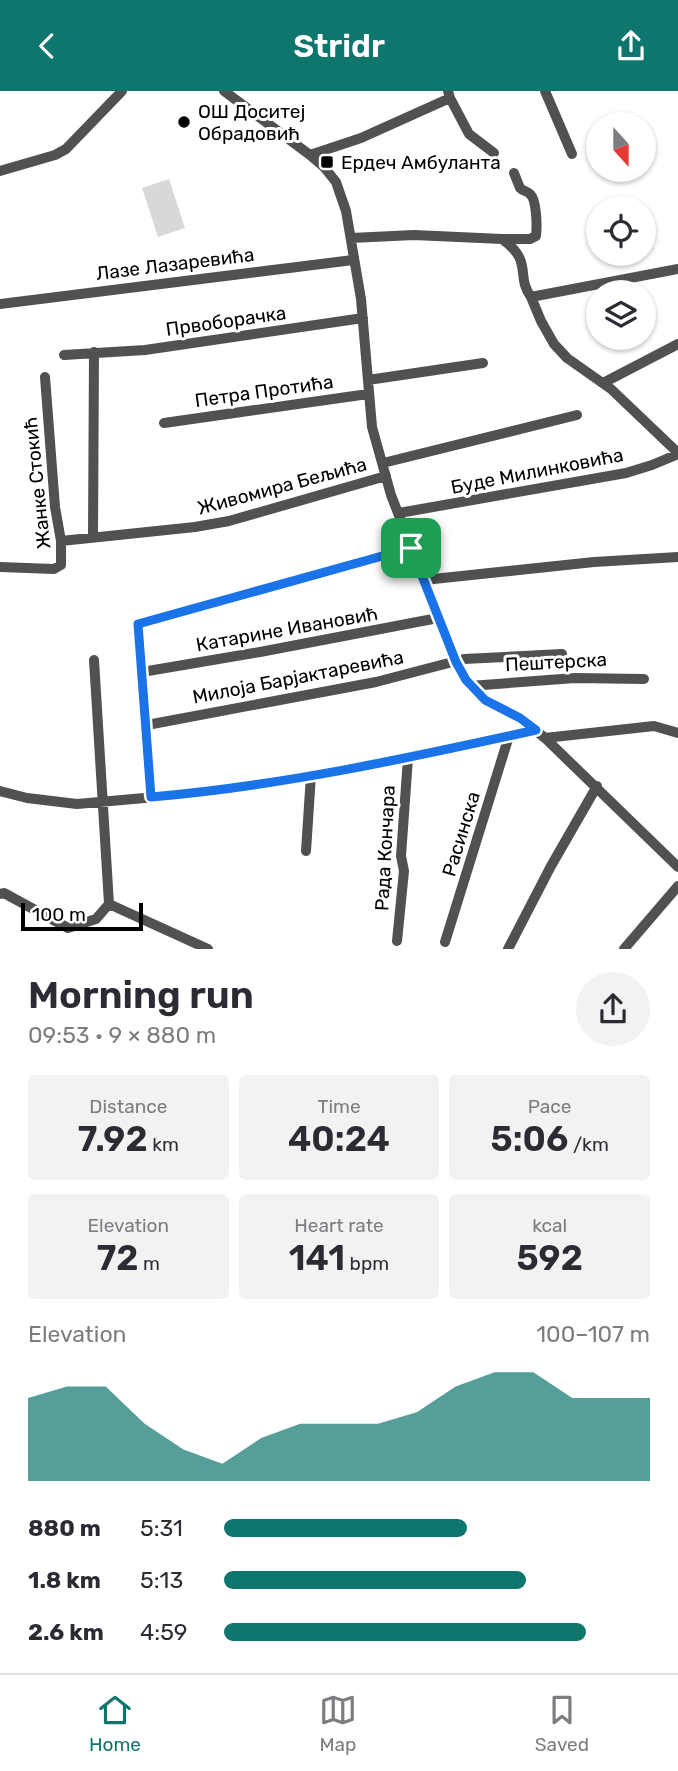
<!DOCTYPE html>
<html lang="en">
<head>
<meta charset="utf-8">
<style>
  :root { --surface:#fff; --page:#f2f2f3; --text:#2b2b33; --muted:#7c7c81; --line:#e1e1e2; --accent:#0f766e }
  body { margin:0; font-family:Rubik,sans-serif; background:var(--page); color:var(--text); height:100vh; display:flex; flex-direction:column; font-size:26px; white-space:nowrap }
  * { box-sizing:border-box; margin:0 }
  p { font-size:23px; color:var(--muted) }
  .icon { flex:none; width:38px; height:38px; fill:none; stroke:currentColor; stroke-width:2; stroke-linecap:round; stroke-linejoin:round }
  .map { position:relative; height:858px; overflow:hidden }
  .side { display:flex; flex-direction:column; background:var(--surface); flex:1 }
  .side>* { flex:none }
  .needle { width:46px; rotate:159deg }
  .controls { position:absolute; left:586px; top:21px; display:grid; gap:14px }
  .controls a { display:grid; place-items:center; width:70px; height:70px; border-radius:50%; background:var(--surface); box-shadow:0 2px 5px #0004; font-size:35px }
  .scale { position:absolute; left:21px; bottom:18px; width:122px; box-sizing:border-box; padding-left:7px; border:4px solid #000; border-top:0; font-size:19px; line-height:24px; white-space:nowrap; color:#000; -webkit-text-stroke:5px #fff; paint-order:stroke }
  .pin { position:absolute; display:grid; place-items:center; width:60px; height:60px; color:#fff; margin:-30px; border-radius:14px; box-shadow:0 4px 10px #0006 }
  .round { display:grid; place-items:center; flex:none; width:74px; height:74px; border-radius:37px; background:var(--page) }
  .overview { display:flex; align-items:center; justify-content:space-between; height:119px; padding:0 28px }
  h1 { font-size:38px; font-weight:600; line-height:52px }
  .stats { display:grid; grid-template-columns:repeat(3,1fr); gap:10px; height:119px; padding:7px 28px }
  .stats div { display:grid; align-content:center; border-radius:7px; background:var(--page); text-align:center }
  .stats b { font-size:35px; font-weight:600 }
  .stats small { font-size:19px; font-weight:400 }
  .stats p { font-size:19px }
  .chart { height:196px; padding:14px 28px }
  .chart p { display:flex; justify-content:space-between }
  .chart svg { width:100%; height:126px; margin-top:7px; fill:var(--accent); opacity:.7 }
  ul { padding:0 28px; list-style:none; font-size:23px }
  li { display:grid; grid-template-columns:112px 84px 1fr; align-items:center; height:52px }
  li i { height:18px; border-radius:9px; background:var(--accent) }
  header { display:flex; justify-content:space-between; align-items:center; height:91px; padding:0 28px; background:var(--accent); color:#fff; font-size:32px; font-weight:600 }
  .tab-bar { display:flex; justify-content:space-around; align-items:center; height:98px; border-top:2px solid var(--line); background:var(--surface); font-size:19px; color:var(--muted) }
  .tab-bar a { display:grid; justify-items:center; gap:4px }
  .tab-bar .current { color:var(--accent) }
  .map>svg:first-child { display:block }
  .pitch { fill:#d8d8d8 }
  .lines { fill:none; stroke-linecap:round; stroke-linejoin:round }
  .minor { stroke:#515151; stroke-width:10 }
  .route-casing { stroke:#fff; stroke-width:14 }
  .route { stroke:#1a73e8; stroke-width:9 }
  .poi-dot { fill:#000; stroke:#fff; stroke-width:2.5 }
  .labels { text-anchor:middle; dominant-baseline:central; stroke-width:6; stroke-linejoin:round; paint-order:stroke }
  .poi-label { font-size:19px; fill:#000; stroke:#fff; text-anchor:start }
  .street-label { font-size:19px; fill:#000; stroke:#fff }
</style>
</head>
<body>
<header><svg class="icon" aria-label="back" viewBox="0 0 24 24"><path d="M15 5l-7 7 7 7"/></svg>Stridr<svg class="icon" aria-label="share" viewBox="0 0 24 24"><path d="M12 15V3M7 8l5-5 5 5M5 13v7h14v-7"/></svg></header>
<div class="map">
<svg width="678" height="858" viewBox="0 0 678 858">
  <rect width="100%" height="100%" fill="#fff"/>
  <!-- pitch -->
  <path class="pitch" d="M169 88 185 137 158 146 142 97Z"/>
  <g class="lines">
    <!-- minor -->
    <path class="minor" d="M224 0 310 64 324 76 336 91 346 120 361 208 372 336 391 404 456 571 466 589 485 609 520 627 545 647 678 776
      M545 0 572 63
      M450 7 469 43 494 62
      M310 64 361 47 450 7 448 0
      M0 80 55 64 66 58 122 0
      M351 147 414 144 502 148C534 171 515 184 531 206L678 178
      M502 148H530L536 145C537 136 537 109 530 103 527 100 523 100 520 97L514 82
      M531 206 541 230 554 253 567 267 611 298 678 362
      M0 213 353 169
      M64 264 145 259 363 227
      M368 289 483 272
      M603 292 678 253
      M164 332 368 303
      M383 372 577 324
      M399 422 626 382 652 374 678 363
      M93 447 94 261
      M61 450 195 436 229 430 386 385
      M0 476 54 478 61 474V450L55 416 45 286
      M424 489 594 471 678 466
      M94 569 109 813
      M142 581 260 561 438 527
      M470 595 575 587 644 588
      M147 634 376 591 464 568 562 563
      M545 647 654 635 678 642
      M0 700 27 707 77 713 212 701 408 667 536 639
      M151 706 138 533 411 457
      M306 760 311 684
      M0 803 4 802 68 837 96 828 109 813 208 858
      M397 850 404 780 401 765 408 667
      M445 851 509 645
      M508 858 551 775 597 695
      M624 858 678 795"/>
  </g>
  <g class="lines">
    <defs>
      <path id="route" d="M411 457 456 571 466 589 485 609 520 627 536 639C409 667 280 695 151 706L138 533Z"/>
    </defs>
    <!-- route casing -->
    <use href="#route" class="route-casing"/>
    <!-- route -->
    <use href="#route" class="route"/>
  </g>
  <!-- markers -->
  <g class="poi-dot">
    <circle cx="184" cy="31" r="7"/>
    <rect x="320" y="64" width="14" height="14" rx="3.5"/>
  </g>
  <g class="labels">
    <!-- poi labels -->
    <g class="poi-label">
      <text x="198" y="20">ОШ Доситеј<tspan x="198" dy="22">Обрадовић</tspan></text>
      <text x="341" y="71">Ердеч Амбуланта</text>
    </g>
    <!-- street labels -->
    <g class="street-label">
      <text transform="translate(175 173) rotate(-7)">Лазе Лазаревића</text>
      <text transform="translate(226 230) rotate(-8)">Првоборачка</text>
      <text transform="translate(264 300) rotate(-8)">Петра Протића</text>
      <text transform="translate(537 380) rotate(-11)">Буде Милинковића</text>
      <text transform="translate(37 392) rotate(-96)">Жанке Стокић</text>
      <text transform="translate(282 395) rotate(-15)">Живомира Бељића</text>
      <text transform="translate(287 538) rotate(-10)">Катарине Ивановић</text>
      <text transform="translate(556 571) rotate(-3)">Пештерска</text>
      <text transform="translate(298 586) rotate(-11)">Милоја Барјактаревића</text>
      <text transform="translate(461 743) rotate(-73)">Расинска</text>
      <text transform="translate(385 757) rotate(-87)">Рада Кончара</text>
    </g>
  </g>
</svg>
<div class="controls">
<a><svg class="needle" viewBox="-14 -14 28 28"><path d="M0-13l5 13h-10z" fill="#e53935"/><path d="M0 13l5-13h-10z" fill="#7c7c81"/></svg></a>
<a><svg class="icon" aria-label="locate" viewBox="0 0 24 24"><circle cx="12" cy="12" r="6"/><path d="M12 2v4M12 18v4M2 12h4M18 12h4"/></svg></a>
<a><svg class="icon" aria-label="layers" viewBox="0 0 24 24"><path d="M12 4l9 5-9 5-9-5zM3 14l9 5 9-5"/></svg></a>
</div>
<div class="scale">100 m</div>
<div class="pin" style="left:411px;top:457px;background:#1e9e55"><svg class="icon" aria-label="arrive" viewBox="0 0 24 24"><path d="M6 21V4h12l-3 4 3 4H6"/></svg></div>
</div>
<section class="side">
<div class="overview"><div><h1>Morning run</h1><p>09:53 · 9 × 880 m</p></div><a class="round"><svg class="icon" aria-label="share" viewBox="0 0 24 24"><path d="M12 15V3M7 8l5-5 5 5M5 13v7h14v-7"/></svg></a></div>
<div class="stats">
<div><p>Distance</p><b>7.92<small> km</small></b></div>
<div><p>Time</p><b>40:24</b></div>
<div><p>Pace</p><b>5:06<small> /km</small></b></div>
</div>
<div class="stats">
<div><p>Elevation</p><b>72<small> m</small></b></div>
<div><p>Heart rate</p><b>141<small> bpm</small></b></div>
<div><p>kcal</p><b>592</b></div>
</div>
<div class="chart"><p><span>Elevation</span>100–107 m</p>
<svg viewBox="0 0 160 44" preserveAspectRatio="none"><path d="M0 44V15L10 11L20 11L30 24L40 33L50 38L60 29L70 24L80 24L90 24L100 20L110 11L120 6L130 6L140 15L150 15L160 15V44z"/></svg>
</div>
<ul>
<li><b>880 m</b>5:31<i style="width:57%"></i></li>
<li><b>1.8 km</b>5:13<i style="width:71%"></i></li>
<li><b>2.6 km</b>4:59<i style="width:85%"></i></li>
</ul>
</section>
<nav class="tab-bar">
<a class="current"><svg class="icon" aria-label="home" viewBox="0 0 24 24"><path d="M3 11l9-7 9 7M6 9v11h12V9"/></svg>Home</a>
<a><svg class="icon" aria-label="map" viewBox="0 0 24 24"><path d="M3 6l6-2 6 2 6-2v14l-6 2-6-2-6 2zM9 4v14M15 6v14"/></svg>Map</a>
<a><svg class="icon" aria-label="saved" viewBox="0 0 24 24"><path d="M7 4h10v16l-5-4-5 4z"/></svg>Saved</a>
</nav>
</body>
</html>
